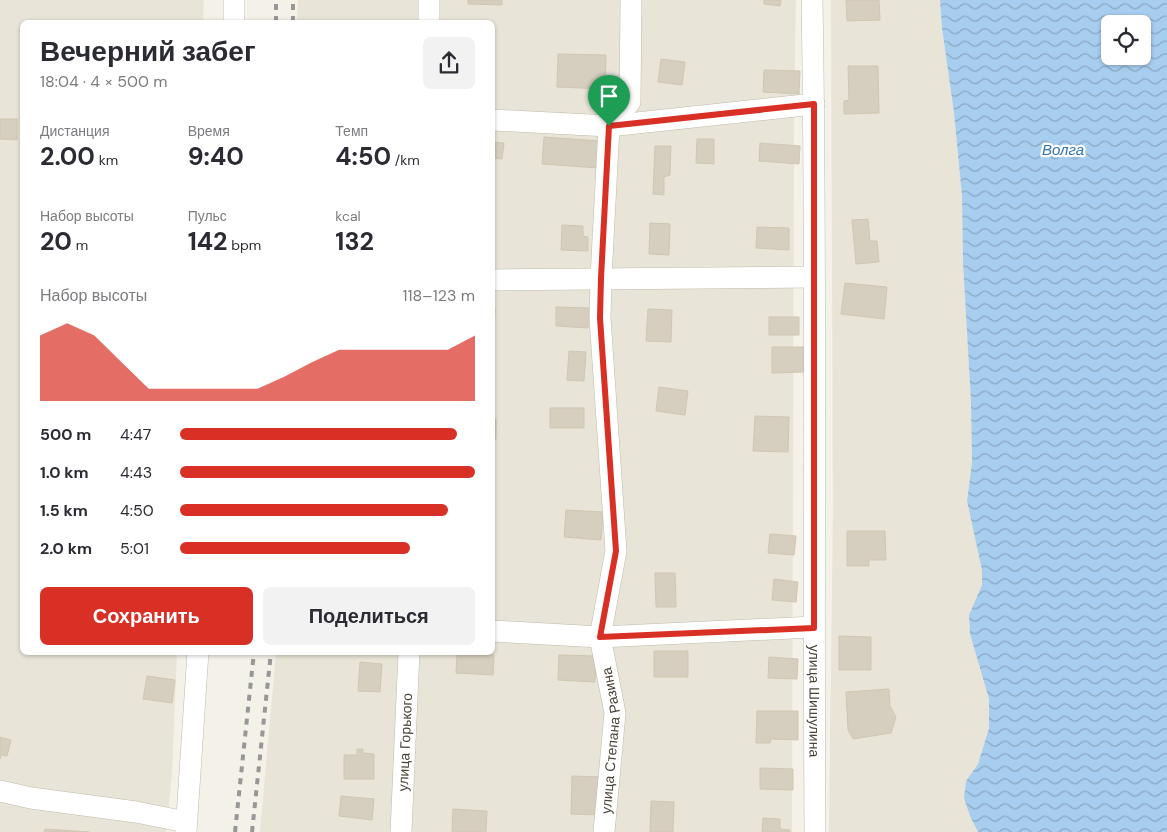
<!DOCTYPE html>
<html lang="ru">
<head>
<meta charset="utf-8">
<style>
  :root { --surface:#fff; --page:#f2f2f3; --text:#2b2b33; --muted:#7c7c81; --accent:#d93025 }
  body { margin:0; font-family:"DM Sans",sans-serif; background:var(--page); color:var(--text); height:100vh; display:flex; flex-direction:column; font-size:19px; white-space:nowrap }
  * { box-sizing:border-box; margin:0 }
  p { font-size:16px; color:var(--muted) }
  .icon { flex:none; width:28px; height:28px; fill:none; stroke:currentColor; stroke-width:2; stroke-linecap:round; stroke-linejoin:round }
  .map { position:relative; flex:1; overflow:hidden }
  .drawer { position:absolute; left:20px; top:20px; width:475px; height:635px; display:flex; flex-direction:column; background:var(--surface); border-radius:8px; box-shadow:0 1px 4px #0004 }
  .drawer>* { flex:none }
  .fabs { position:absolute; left:1101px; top:15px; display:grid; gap:10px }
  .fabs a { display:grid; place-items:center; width:50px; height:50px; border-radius:8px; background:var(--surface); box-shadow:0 1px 4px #0004; font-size:25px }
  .pin { position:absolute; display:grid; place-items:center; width:42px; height:42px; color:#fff; margin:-51px -21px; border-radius:50% 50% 50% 0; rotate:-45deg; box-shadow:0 0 5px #0007 }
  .pin .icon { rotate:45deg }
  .round { display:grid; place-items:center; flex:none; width:52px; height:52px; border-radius:8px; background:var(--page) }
  .overview { display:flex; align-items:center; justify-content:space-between; height:85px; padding:0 20px }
  h1 { font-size:28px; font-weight:700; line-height:38px }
  .metrics { display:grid; grid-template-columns:repeat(3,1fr); gap:8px; height:85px; padding:5px 20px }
  .metrics div { display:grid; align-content:center }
  .metrics b { font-size:25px; font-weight:700 }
  .metrics small { font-size:14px; font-weight:400 }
  .metrics p { font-size:14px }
  .chart { height:140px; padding:10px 20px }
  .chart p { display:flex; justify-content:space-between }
  .chart svg { width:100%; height:90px; margin-top:5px; fill:var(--accent); opacity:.7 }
  .cta { display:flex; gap:10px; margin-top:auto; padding:10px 20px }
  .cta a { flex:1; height:58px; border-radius:8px; background:var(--accent); color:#fff; font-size:20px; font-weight:700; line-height:58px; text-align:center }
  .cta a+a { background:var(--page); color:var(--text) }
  ul { padding:0 20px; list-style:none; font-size:16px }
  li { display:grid; grid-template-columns:80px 60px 1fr; align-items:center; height:38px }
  li i { height:12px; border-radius:6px; background:var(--accent) }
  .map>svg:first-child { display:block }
  .residential { fill:#e8e4d7 }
  .water { fill:url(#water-waves); fill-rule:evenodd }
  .building { fill:#d6cebe; stroke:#d0c7b2 }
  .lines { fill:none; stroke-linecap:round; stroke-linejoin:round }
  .minor-casing { stroke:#c0baab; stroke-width:22 }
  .minor { stroke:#fff; stroke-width:21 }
  .rail { stroke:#979797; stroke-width:4; stroke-dasharray:6 6; stroke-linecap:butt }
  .route-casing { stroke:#fff; stroke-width:10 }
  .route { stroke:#d93025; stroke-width:6 }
  .labels { text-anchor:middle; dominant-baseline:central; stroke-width:4.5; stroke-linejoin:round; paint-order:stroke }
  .street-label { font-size:14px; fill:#484237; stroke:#fff }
  .water-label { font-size:15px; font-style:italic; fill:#3273b2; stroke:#fff }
</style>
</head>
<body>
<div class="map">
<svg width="1167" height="832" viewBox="0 0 1167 832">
  <defs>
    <pattern id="water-waves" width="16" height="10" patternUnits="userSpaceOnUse" patternTransform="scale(1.25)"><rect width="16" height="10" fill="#a7cdef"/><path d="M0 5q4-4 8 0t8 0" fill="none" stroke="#8aa8c2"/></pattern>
  </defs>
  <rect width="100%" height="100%" fill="#f4f1e9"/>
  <!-- residential -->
  <path class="residential" d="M0 0H204L203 22H22V652L177 653 172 774 166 832H0Z
    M298 0H796L794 110 792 832H260L276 653 492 652V22H297Z
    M831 0H940L942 28 954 113 962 196 963 263 971 401 972 463 967 501 982 570V585L969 615 970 634 989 699V728L978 764 966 781 970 816 978 832H829L833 512Z"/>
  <!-- water -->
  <path class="water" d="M940 0H1167V832H978L970 816 964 798 966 781 978 764 989 728V699L970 634 969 615 982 585V570L967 501 972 463 971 402 963 263 962 196 954 113 942 28ZM1110 24H1142V56H1110Z"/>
  <!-- building -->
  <path class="building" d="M468 0H502V5L468 4Z
    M764 0H781L780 6 764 4Z
    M846 0H879L880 20 847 21Z
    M558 54 606 55 605 89 557 87Z
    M661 59 685 62 682 85 658 82Z
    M848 66H878L879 113 844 114V101L849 100Z
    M764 70 800 71 799 94 763 92Z
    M0 119H17V140L0 139Z
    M544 137 601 141 599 168 542 164Z
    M697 139H714V164L696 163Z
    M492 142 504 143 502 159 492 158Z
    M760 143 800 146 799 164 759 161Z
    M655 146H671L670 175 664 177V195L653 194Z
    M868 219 870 241H877L879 262 856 264 852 220Z
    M650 223 670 224 669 255 649 254Z
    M562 225 583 226V236L588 237V251L561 250Z
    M757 227 789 228V250L756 248Z
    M845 283 887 287 884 319 841 314Z
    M556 307 589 308 588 328 556 326Z
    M492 308H495L494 333H492Z
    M648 309 672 310 671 342 646 341Z
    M769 317H799V335H769Z
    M772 347H804V372L772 373Z
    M569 351 586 352 584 381 567 380Z
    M659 387 688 391 685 415 656 411Z
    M550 408H584V428H550Z
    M755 416 789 417 788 452 753 451Z
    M492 419H496V439H492Z
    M566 510 603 512 601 540 564 537Z
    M847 531H885L886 560H869V566H847Z
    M770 534 796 536 794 555 768 553Z
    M655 573H675L676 607H656Z
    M774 579 798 582 796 602 772 600Z
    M839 636 871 637V670H839Z
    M654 651H688V677H654Z
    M457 654 494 655 493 675 456 673Z
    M559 655 596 656 595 682 558 680Z
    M769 657 798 659 797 679 768 678Z
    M360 662 382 664 380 692 358 691Z
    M147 676 175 680 172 703 143 699Z
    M889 689 890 706 896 717 891 733 853 739 848 730 846 692Z
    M757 711H798V740L771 739 770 743H756Z
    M0 737 11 740 7 756 1 755 0 759Z
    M357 749H363V753L374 754V779H344V755H357Z
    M760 768 793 769V790L760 789Z
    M572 776 603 777 601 815 571 814Z
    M341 796 374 799 372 820 339 816Z
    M651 801 674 802 673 832H650Z
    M453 809 487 811 486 832H452Z
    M763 818 780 819V829L790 830V832H762Z
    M45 829 89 832H44Z"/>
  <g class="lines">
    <defs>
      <g id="minor">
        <path id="s1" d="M812 0C817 277 813 555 815 832"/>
        <path d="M234 22V0"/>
        <path d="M429 22V0"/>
        <path d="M492 120 609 126 814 104"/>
        <path d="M492 280 814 277"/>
        <path d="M492 631 600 637 813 627"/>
        <path d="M0 791 31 798 136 812 186 822"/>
        <path d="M186 832 198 652"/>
        <path id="s2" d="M401 832 409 652"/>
        <path id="s3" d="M604 832 615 713 600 637 616 551 600 318 601 278 609 126 630 102 631 0"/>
      </g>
    </defs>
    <!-- minor casing -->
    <use href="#minor" class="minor-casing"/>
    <!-- minor -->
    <use href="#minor" class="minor"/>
    <!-- rail -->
    <path class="rail" d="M276 22V0
      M293 22V0
      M235 832 254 652
      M252 832 271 652"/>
  </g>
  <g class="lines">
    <defs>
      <path id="route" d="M814 104V628L600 637 616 551 600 318 601 278 609 126Z"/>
    </defs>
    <!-- route casing -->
    <use href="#route" class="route-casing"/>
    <!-- route -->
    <use href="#route" class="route"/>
  </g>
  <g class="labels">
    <!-- street labels -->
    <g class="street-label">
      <text stroke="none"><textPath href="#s1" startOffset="701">улица Шишулина</textPath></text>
      <text stroke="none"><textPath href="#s3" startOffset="92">улица Степана Разина</textPath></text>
      <text stroke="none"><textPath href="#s2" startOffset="90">улица Горького</textPath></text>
    </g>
    <!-- water labels -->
    <g class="water-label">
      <text x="1063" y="150">Волга</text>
    </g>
  </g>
</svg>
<div class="fabs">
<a><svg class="icon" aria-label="locate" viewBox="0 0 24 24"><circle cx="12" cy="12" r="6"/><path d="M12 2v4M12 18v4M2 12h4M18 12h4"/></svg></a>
</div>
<div class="pin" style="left:609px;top:126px;background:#1e9e55"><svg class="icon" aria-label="arrive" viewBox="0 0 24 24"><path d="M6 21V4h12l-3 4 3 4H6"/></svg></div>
<section class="drawer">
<div class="overview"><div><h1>Вечерний забег</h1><p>18:04 · 4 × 500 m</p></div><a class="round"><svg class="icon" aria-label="share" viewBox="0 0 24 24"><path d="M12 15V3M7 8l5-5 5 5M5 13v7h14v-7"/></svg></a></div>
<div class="metrics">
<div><p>Дистанция</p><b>2.00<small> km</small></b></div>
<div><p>Время</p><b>9:40</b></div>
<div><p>Темп</p><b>4:50<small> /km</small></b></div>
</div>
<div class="metrics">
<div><p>Набор высоты</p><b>20<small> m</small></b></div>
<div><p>Пульс</p><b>142<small> bpm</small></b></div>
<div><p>kcal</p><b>132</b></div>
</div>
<div class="chart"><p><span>Набор высоты</span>118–123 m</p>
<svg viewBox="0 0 160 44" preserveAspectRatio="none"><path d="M0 44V12L10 6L20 12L30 25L40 38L50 38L60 38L70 38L80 38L90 32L100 25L110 19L120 19L130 19L140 19L150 19L160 12V44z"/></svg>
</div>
<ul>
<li><b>500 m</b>4:47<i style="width:94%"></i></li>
<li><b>1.0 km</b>4:43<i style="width:100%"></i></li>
<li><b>1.5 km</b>4:50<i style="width:91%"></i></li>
<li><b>2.0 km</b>5:01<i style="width:78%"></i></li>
</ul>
<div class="cta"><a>Сохранить</a><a>Поделиться</a></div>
</section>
</div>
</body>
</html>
